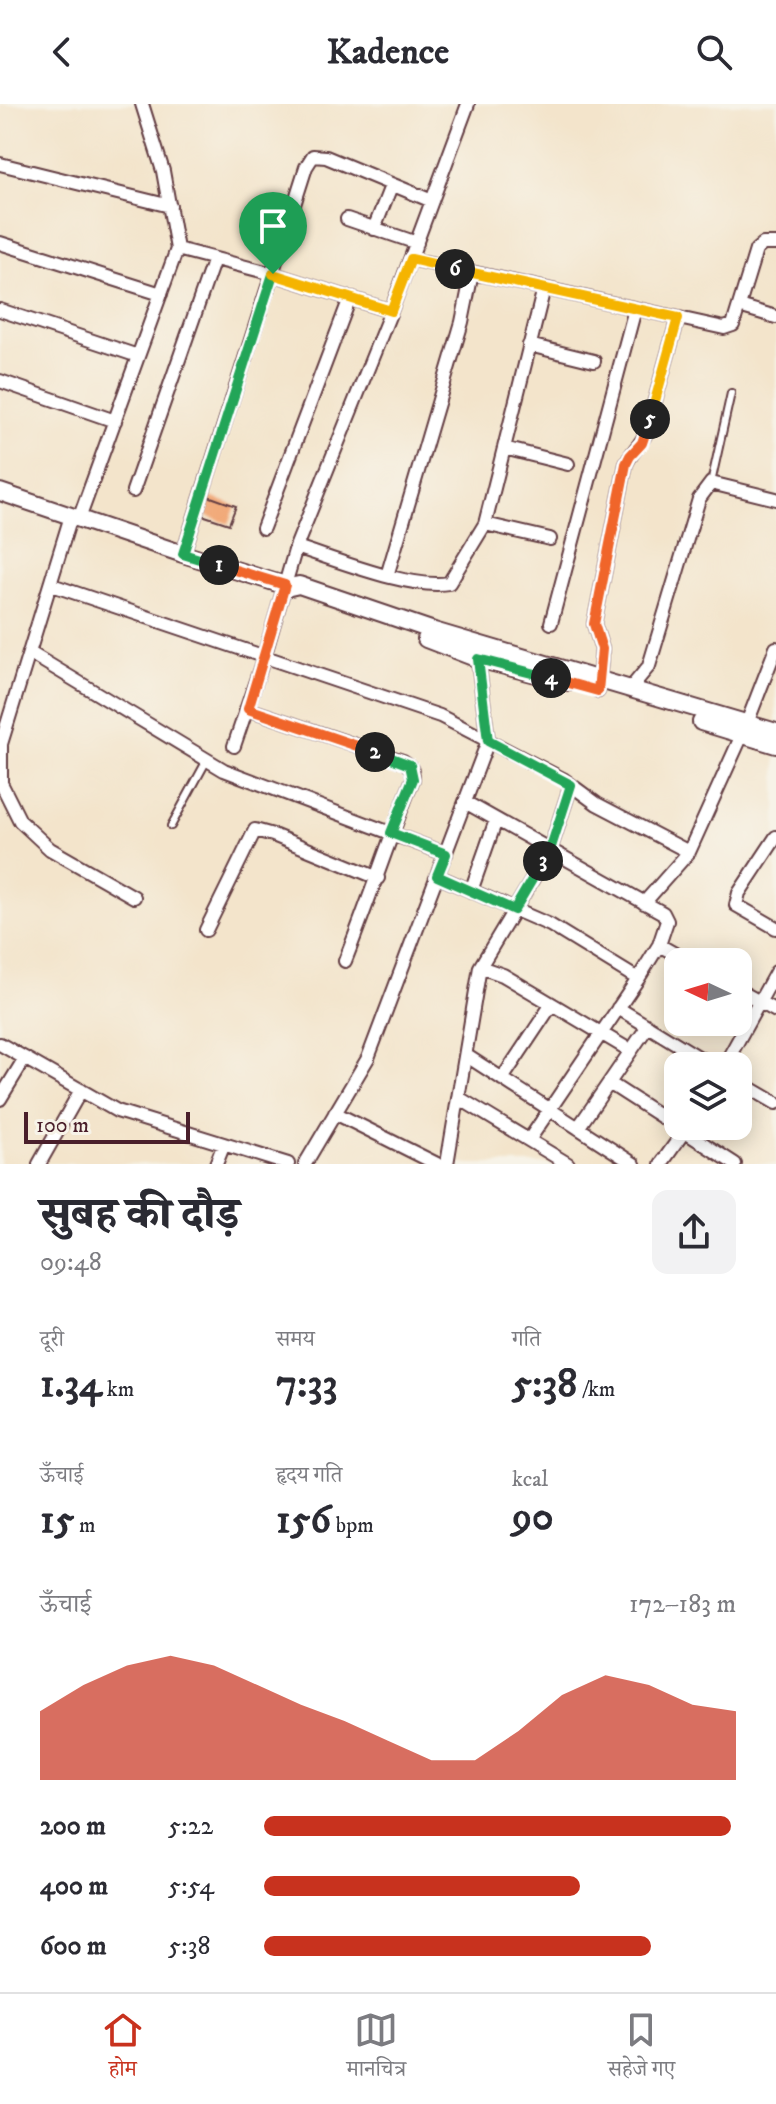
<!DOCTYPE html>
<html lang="hi">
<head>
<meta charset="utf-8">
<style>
  :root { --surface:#fff; --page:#f2f2f3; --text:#2b2b33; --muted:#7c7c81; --line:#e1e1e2; --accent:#c8321e }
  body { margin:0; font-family:"IM FELL DW Pica","Noto Serif Devanagari",serif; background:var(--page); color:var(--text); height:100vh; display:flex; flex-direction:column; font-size:30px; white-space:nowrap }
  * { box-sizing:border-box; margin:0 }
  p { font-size:26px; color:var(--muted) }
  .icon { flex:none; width:44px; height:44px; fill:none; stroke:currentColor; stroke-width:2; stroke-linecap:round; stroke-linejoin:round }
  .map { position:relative; height:1060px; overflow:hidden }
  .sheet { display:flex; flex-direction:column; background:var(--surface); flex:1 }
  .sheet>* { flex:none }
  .needle { width:52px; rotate:274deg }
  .fabs { position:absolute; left:664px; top:844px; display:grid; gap:16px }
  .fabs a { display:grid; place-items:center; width:88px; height:88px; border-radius:16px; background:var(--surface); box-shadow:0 4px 20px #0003; font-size:40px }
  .scale { position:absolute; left:24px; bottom:20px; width:166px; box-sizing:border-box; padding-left:8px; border:4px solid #4a1f2b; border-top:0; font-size:22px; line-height:28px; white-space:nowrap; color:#4a1f2b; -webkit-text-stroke:6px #f7f3e8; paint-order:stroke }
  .pin { position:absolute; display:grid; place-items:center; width:68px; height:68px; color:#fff; margin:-82px -34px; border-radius:50% 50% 50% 0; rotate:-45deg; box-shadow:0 0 8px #0007 }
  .pin .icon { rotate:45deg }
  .km { position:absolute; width:40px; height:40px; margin:-20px; border-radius:50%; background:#222; color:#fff; font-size:22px; line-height:40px; text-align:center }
  .round { display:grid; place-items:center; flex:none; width:84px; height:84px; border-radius:16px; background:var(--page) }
  .summary { display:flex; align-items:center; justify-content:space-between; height:136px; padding:0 40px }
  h1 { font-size:44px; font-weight:800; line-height:60px }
  .metrics { display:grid; grid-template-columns:repeat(3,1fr); gap:12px; height:136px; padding:8px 40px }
  .metrics div { display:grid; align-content:center }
  .metrics b { font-size:40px; font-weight:800 }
  .metrics small { font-size:22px; font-weight:400 }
  .metrics p { font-size:22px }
  .chart { height:224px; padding:16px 40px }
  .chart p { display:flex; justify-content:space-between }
  .chart svg { width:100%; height:144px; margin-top:8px; fill:var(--accent); opacity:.7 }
  ul { padding:0 40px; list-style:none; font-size:26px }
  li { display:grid; grid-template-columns:128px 96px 1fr; align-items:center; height:60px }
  li i { height:20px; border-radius:10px; background:var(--accent) }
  header { display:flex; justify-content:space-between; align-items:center; height:104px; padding:0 40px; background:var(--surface); font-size:36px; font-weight:800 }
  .menu { display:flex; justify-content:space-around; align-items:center; height:112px; border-top:2px solid var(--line); background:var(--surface); font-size:22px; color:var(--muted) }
  .menu a { display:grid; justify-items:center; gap:4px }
  .menu .on { color:var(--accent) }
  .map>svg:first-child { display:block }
  .building { fill:#f1a877 }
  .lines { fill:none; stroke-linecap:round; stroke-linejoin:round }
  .service-casing { stroke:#633d43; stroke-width:10 }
  .minor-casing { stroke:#633d43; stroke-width:16 }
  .tertiary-casing { stroke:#633d43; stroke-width:20 }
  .service { stroke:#fff; stroke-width:6 }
  .minor { stroke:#fff; stroke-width:12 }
  .tertiary { stroke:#fff; stroke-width:16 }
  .split-1-casing { stroke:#fff; stroke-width:16 }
  .split-2-casing { stroke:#fff; stroke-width:16 }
  .split-3-casing { stroke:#fff; stroke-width:16 }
  .split-4-casing { stroke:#fff; stroke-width:16 }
  .split-5-casing { stroke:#fff; stroke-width:16 }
  .split-6-casing { stroke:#fff; stroke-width:16 }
  .split-7-casing { stroke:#fff; stroke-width:16 }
  .split-1 { stroke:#22a559; stroke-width:10 }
  .split-2 { stroke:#f0652b; stroke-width:10 }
  .split-3 { stroke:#22a559; stroke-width:10 }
  .split-4 { stroke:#22a559; stroke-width:10 }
  .split-5 { stroke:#f0652b; stroke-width:10 }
  .split-6 { stroke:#f5b400; stroke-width:10 }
  .split-7 { stroke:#f5b400; stroke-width:10 }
</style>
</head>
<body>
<header><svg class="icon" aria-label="back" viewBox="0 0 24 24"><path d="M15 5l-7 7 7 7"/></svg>Kadence<svg class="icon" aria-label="search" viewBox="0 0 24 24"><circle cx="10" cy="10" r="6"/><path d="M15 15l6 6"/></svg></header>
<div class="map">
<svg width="776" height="1060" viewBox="0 0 776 1060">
  <rect width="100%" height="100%" fill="#f7f3e8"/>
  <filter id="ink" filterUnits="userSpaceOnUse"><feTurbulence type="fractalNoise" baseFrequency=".0125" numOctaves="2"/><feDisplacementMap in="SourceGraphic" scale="16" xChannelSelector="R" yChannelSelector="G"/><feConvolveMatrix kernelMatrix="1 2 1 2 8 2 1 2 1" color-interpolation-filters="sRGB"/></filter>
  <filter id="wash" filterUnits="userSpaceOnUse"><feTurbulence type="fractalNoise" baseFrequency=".006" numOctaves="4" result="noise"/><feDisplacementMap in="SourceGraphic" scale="32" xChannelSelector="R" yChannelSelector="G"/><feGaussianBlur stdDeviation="1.8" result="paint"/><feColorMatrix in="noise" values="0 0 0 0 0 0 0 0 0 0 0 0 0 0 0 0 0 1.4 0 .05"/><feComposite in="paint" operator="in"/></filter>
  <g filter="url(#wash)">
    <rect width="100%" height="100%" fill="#f3e4cb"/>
    <g id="blocks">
      <!-- building -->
      <path class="building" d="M208 392 236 402 229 420 202 411Z"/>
    </g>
  </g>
  <g filter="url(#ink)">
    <use href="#blocks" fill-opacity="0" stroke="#633d43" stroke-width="2"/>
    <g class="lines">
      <defs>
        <path id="service" d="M711 379 731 289
          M171 722 207 656"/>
        <path id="minor" d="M0 60 170 102
          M347 115 417 139
          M374 125 391 82
          M0 139 161 190
          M177 145 273 170 391 207
          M411 155 724 224 733 221 756 146 763 140H776
          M739 202 776 213
          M0 206 138 252
          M529 241 594 257
          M0 277 115 317
          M504 344 568 360
          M133 387 214 155
          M71 412 1 640V679L20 717 50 745 134 793
          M79 415 177 145 163 67 142 0
          M485 420 550 435
          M263 424 350 194
          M296 443C335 455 410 486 449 479L485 420 544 184
          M183 450 306 63 313 52 326 53 432 97
          M387 472 462 218 472 169
          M52 481 440 612 563 675 597 700 689 748
          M551 519 635 205
          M30 549 224 666 446 750
          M629 586 649 562 699 395 711 379 776 395
          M598 587 602 545 594 520 626 360C631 348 641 341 646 329L678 214
          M248 605 403 657C411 662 413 666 413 675 389 735 369 797 345 857
          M747 619 776 544
          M234 642 264 553 296 443 391 207 468 0
          M465 698 663 809 667 817 659 841 638 875 529 1036
          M776 733 739 789 736 801 776 824
          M437 772 550 821 638 875
          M471 787 496 716
          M644 799 689 748 742 631
          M206 826 255 726 273 731 378 774
          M659 841 689 858
          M480 863 503 871 631 947
          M738 886 776 907
          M618 904 713 962
          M0 940 117 1007 288 1060
          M467 952 634 1060
          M724 962 776 868
          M502 975 552 900
          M738 977 776 999
          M609 979 735 1060
          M459 994 568 1060
          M0 995 25 954
          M335 1009 437 1060
          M578 1024 648 922
          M39 1060 81 986
          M216 1060 224 1040
          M305 1060 368 954 488 637 478 555
          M447 1060 480 863 550 746 571 681
          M661 1060 688 1022"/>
        <path id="tertiary" d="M0 388 183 450 290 483 299 481 434 527 776 628
          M426 535 478 555 568 578
          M701 618 776 641"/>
      </defs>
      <!-- service casing -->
      <use href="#service" class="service-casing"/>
      <!-- minor casing -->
      <use href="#minor" class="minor-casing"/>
      <!-- tertiary casing -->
      <use href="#tertiary" class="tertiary-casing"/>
      <!-- service -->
      <use href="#service" class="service"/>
      <!-- minor -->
      <use href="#minor" class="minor"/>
      <!-- tertiary -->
      <use href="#tertiary" class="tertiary"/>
    </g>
  </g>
  <g class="lines" filter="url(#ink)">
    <defs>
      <path id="split-1" d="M219 461 183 450 273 170"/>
      <path id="split-2" d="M219 461 285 481 248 605 375 648"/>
      <path id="split-3" d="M375 648 410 661 413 675 391 729 446 750 437 772 514 806 543 757"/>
      <path id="split-4" d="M543 757 550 746 571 681 488 637 478 555 551 574"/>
      <path id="split-5" d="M551 574 598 587 602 545 594 520 626 360 630 352 642 339 650 315"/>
      <path id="split-6" d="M455 165 678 214 650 315"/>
      <path id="split-7" d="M273 170 391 207 411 155 455 165"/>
    </defs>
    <!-- split-1 casing -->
    <use href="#split-1" class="split-1-casing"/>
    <!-- split-2 casing -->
    <use href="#split-2" class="split-2-casing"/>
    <!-- split-3 casing -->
    <use href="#split-3" class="split-3-casing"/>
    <!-- split-4 casing -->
    <use href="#split-4" class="split-4-casing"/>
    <!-- split-5 casing -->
    <use href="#split-5" class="split-5-casing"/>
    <!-- split-6 casing -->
    <use href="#split-6" class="split-6-casing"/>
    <!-- split-7 casing -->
    <use href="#split-7" class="split-7-casing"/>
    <!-- split-1 -->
    <use href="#split-1" class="split-1"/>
    <!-- split-2 -->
    <use href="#split-2" class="split-2"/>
    <!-- split-3 -->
    <use href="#split-3" class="split-3"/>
    <!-- split-4 -->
    <use href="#split-4" class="split-4"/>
    <!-- split-5 -->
    <use href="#split-5" class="split-5"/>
    <!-- split-6 -->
    <use href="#split-6" class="split-6"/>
    <!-- split-7 -->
    <use href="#split-7" class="split-7"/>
  </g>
</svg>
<div class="fabs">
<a><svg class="needle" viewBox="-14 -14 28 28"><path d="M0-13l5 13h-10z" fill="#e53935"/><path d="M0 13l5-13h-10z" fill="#7c7c81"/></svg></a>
<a><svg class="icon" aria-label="layers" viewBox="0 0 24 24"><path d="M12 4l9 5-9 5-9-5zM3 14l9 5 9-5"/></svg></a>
</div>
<div class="scale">100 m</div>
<div class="pin" style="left:273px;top:170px;background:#1e9e55"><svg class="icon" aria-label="arrive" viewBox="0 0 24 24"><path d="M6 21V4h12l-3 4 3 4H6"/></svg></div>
<b class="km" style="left:219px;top:461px">1</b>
<b class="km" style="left:375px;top:648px">2</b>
<b class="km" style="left:543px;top:757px">3</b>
<b class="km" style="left:551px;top:574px">4</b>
<b class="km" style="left:650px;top:315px">5</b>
<b class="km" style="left:455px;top:165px">6</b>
</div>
<section class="sheet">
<div class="summary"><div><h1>सुबह की दौड़</h1><p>09:48</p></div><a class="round"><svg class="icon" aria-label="share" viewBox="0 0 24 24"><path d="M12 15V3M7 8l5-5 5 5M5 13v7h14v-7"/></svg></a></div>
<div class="metrics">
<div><p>दूरी</p><b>1.34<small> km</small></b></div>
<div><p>समय</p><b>7:33</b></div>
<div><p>गति</p><b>5:38<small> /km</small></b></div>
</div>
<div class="metrics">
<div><p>ऊँचाई</p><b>15<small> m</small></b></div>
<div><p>हृदय गति</p><b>156<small> bpm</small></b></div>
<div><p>kcal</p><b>90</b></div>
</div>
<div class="chart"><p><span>ऊँचाई</span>172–183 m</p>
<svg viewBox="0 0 160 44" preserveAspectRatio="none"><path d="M0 44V23L10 15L20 9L30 6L40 9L50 15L60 21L70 26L80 32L90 38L100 38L110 29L120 18L130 12L140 15L150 21L160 23V44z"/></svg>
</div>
<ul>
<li><b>200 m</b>5:22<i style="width:99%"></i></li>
<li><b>400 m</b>5:54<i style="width:67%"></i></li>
<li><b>600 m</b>5:38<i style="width:82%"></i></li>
</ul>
</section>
<nav class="menu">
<a class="on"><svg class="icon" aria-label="home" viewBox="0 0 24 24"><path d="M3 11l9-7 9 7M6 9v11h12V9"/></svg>होम</a>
<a><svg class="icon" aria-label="map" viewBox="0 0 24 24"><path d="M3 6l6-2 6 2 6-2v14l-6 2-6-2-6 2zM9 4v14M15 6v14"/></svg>मानचित्र</a>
<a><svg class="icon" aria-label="saved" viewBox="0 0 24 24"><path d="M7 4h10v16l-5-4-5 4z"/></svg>सहेजे गए</a>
</nav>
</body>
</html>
